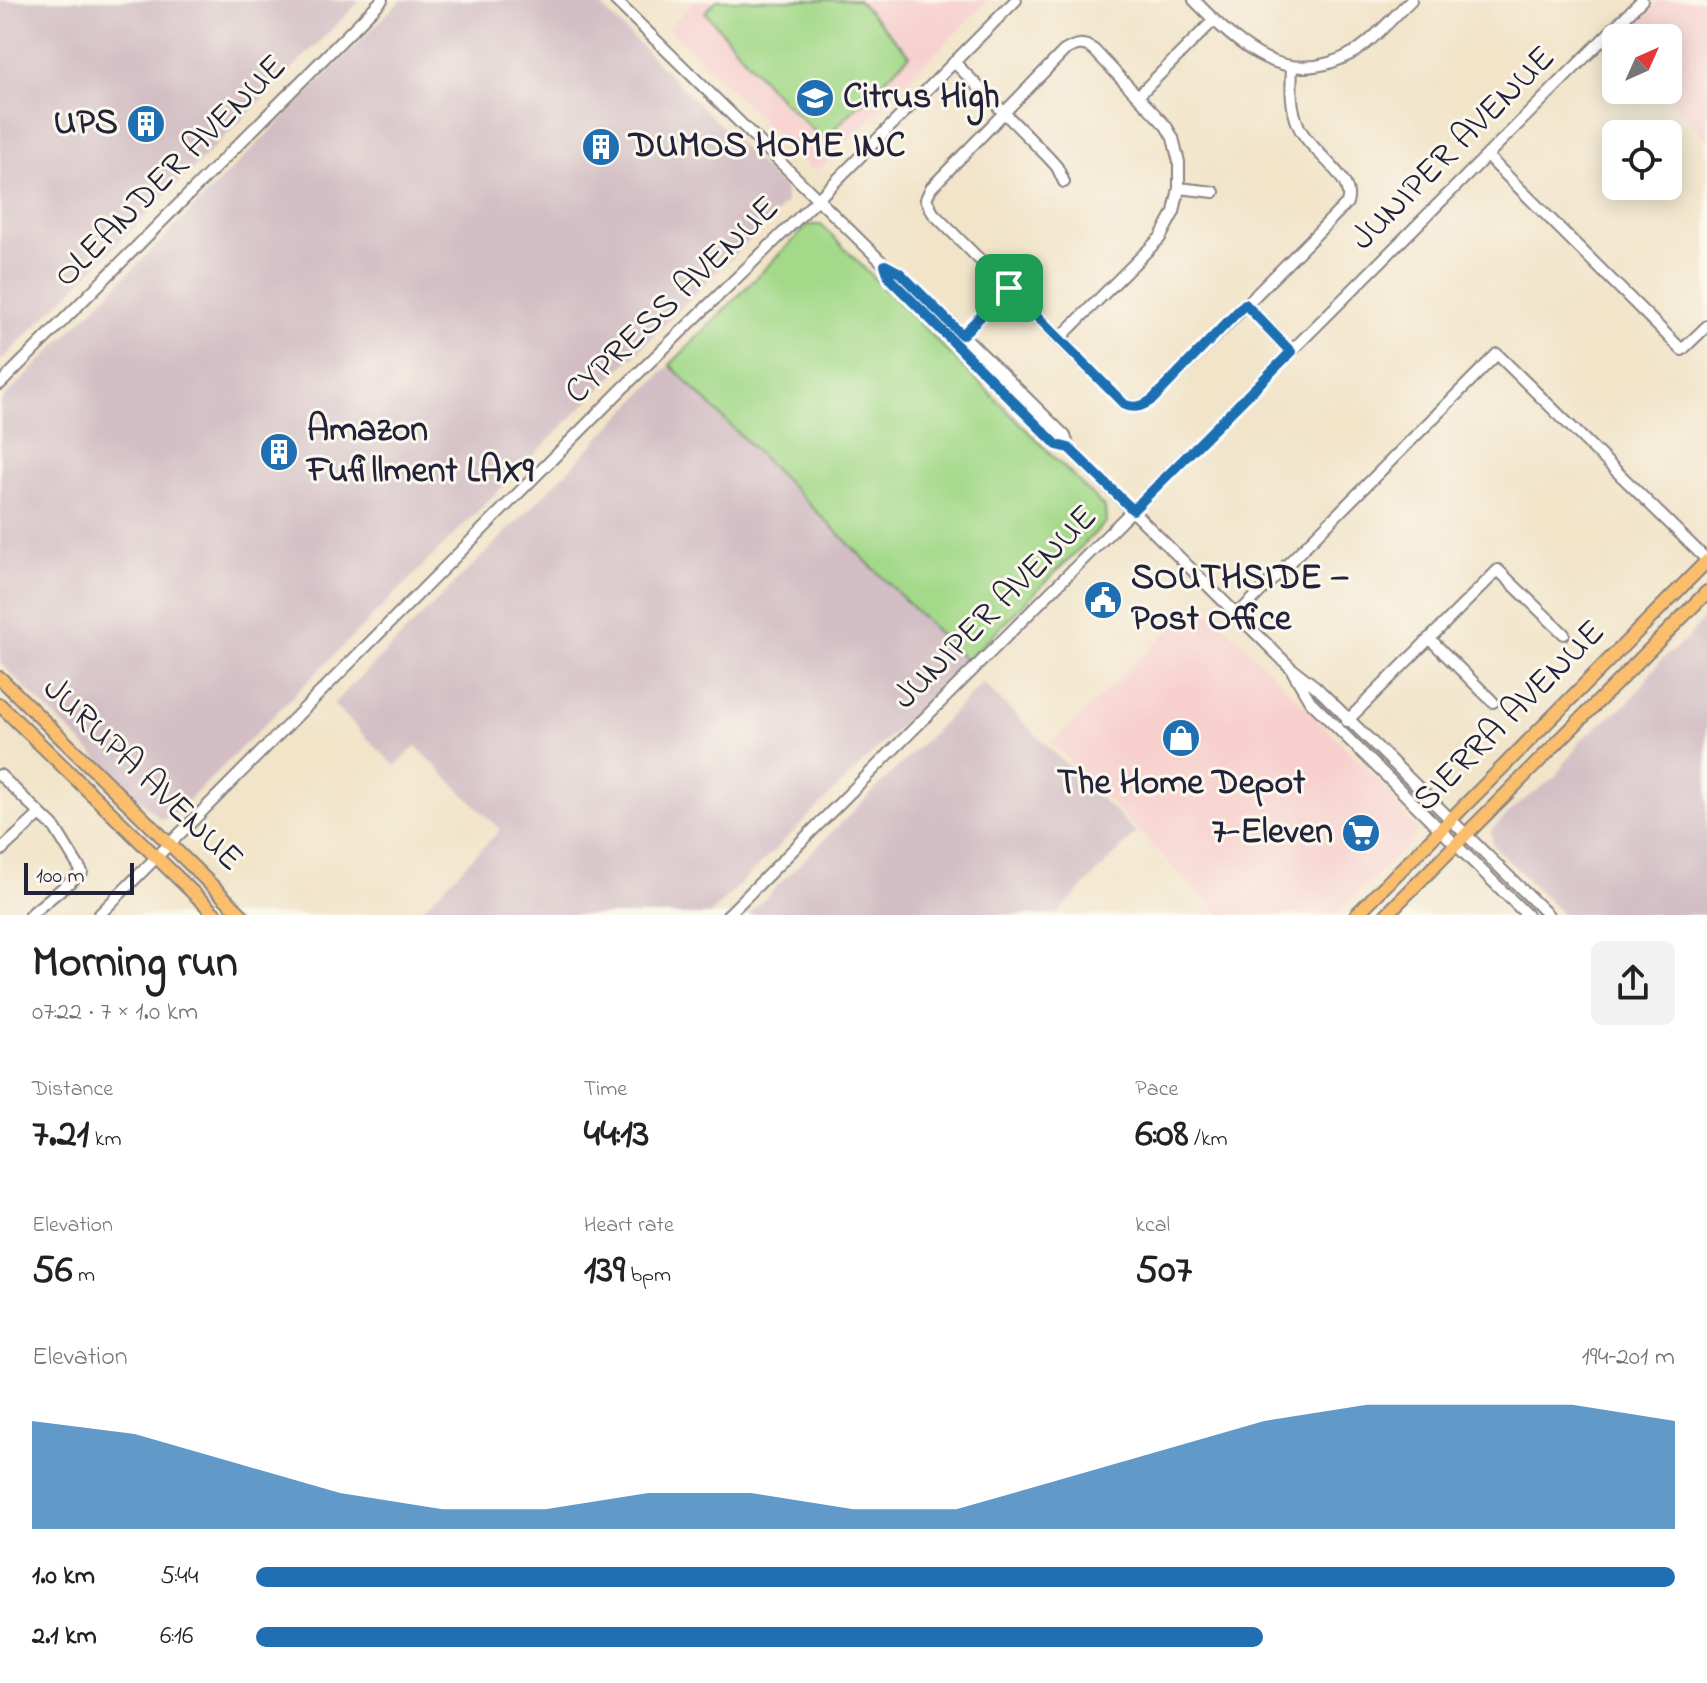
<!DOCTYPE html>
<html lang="en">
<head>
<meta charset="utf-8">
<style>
  :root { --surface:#fff; --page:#f2f2f2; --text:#222; --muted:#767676; --accent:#1f6fb2 }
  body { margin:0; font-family:"Indie Flower",sans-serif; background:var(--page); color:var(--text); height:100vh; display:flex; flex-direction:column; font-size:30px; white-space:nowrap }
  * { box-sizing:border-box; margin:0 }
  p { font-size:26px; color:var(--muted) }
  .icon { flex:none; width:44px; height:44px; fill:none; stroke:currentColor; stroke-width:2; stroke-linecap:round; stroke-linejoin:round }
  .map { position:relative; height:915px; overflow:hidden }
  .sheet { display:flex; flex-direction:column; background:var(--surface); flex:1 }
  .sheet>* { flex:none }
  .needle { width:52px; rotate:45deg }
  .buttons { position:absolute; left:1602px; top:24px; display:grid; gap:16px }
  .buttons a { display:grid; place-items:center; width:80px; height:80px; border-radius:12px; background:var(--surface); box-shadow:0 4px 20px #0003; font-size:40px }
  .scale { position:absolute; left:24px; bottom:20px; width:110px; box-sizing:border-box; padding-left:8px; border:4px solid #22223b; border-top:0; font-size:22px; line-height:28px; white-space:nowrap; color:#22223b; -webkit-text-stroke:6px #fbf7ec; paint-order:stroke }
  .pin { position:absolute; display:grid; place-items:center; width:68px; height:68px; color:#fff; margin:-34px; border-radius:16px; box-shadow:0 4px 12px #0006 }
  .round { display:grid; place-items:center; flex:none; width:84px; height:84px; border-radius:12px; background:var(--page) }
  .headline { display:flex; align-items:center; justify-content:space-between; height:136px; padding:0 32px }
  h1 { font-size:44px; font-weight:700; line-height:60px }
  .stats { display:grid; grid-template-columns:repeat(3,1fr); gap:12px; height:136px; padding:8px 32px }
  .stats div { display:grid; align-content:center }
  .stats b { font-size:40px; font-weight:700 }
  .stats small { font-size:22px; font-weight:400 }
  .stats p { font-size:22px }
  .chart { height:224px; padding:16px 32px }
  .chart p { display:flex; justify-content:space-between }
  .chart svg { width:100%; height:144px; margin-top:8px; fill:var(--accent); opacity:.7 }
  ul { padding:0 32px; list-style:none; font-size:26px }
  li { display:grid; grid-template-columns:128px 96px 1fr; align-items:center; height:60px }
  li i { height:20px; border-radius:10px; background:var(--accent) }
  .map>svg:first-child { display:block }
  .built { fill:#f7d0ce }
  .industrial { fill:#d2bec4 }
  .green { fill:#a4d98a; stroke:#637e62; stroke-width:2 }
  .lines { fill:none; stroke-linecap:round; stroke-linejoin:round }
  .minor-casing { stroke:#8a8382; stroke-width:14 }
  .major-casing { stroke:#8a8382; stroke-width:16 }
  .minor { stroke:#fff; stroke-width:10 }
  .major { stroke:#fabe6d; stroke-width:12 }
  .route-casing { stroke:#fff; stroke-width:16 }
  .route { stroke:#1f6fb2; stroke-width:10 }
  .labels { text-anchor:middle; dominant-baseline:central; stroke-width:6; stroke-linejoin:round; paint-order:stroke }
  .poi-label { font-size:36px; font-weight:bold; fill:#22223b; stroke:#fbf7ec; text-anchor:start }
  .street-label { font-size:36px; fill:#22223b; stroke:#fbf7ec }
</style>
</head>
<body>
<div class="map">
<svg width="1707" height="915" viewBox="0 0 1707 915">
  <rect width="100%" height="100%" fill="#fbf7ec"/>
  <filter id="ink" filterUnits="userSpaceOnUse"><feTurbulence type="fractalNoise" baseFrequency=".0125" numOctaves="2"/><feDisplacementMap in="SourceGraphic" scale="16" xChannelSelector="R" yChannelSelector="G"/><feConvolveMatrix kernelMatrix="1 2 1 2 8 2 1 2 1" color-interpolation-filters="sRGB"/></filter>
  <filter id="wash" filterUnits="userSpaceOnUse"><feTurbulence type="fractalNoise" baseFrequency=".006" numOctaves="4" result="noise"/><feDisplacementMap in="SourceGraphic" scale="32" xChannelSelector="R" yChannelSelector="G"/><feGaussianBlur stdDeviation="1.8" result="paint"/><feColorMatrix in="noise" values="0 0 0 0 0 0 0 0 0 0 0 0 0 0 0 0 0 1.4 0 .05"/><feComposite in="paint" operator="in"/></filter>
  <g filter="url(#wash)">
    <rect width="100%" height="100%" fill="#f1e4c9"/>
    <!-- built -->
    <path class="built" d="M696 0H988L820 169 810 168 668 28Z
      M1661 0H1707V139L1659 90H1668V38H1622Z
      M1200 601 1391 793 1399 809 1417 829 1413 841 1334 915H1220L1052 743Z"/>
    <!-- industrial -->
    <path class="industrial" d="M0 0H361L0 362Z
      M401 0H595L785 190 786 203 172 817 160 819 0 663V402Z
      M670 365 966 661 709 915H416L500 830 416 746 395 766 333 704 549 490Z
      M1707 614V915H1563L1493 845 1491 831 1516 806 1555 777 1582 739 1630 701 1661 660 1686 640Z
      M983 683 1136 833 1056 915H748Z"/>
    <!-- green -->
    <path class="green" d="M717 0H858L910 55 823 140 771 89 705 12Z
      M808 225H821L1105 508 1106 522 966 661 670 365Z"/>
  </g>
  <g filter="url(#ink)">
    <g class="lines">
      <defs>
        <path id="minor" d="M615 0 885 265 900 273 1065 436 1069 448 1290 667 1316 687 1548 915
          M1194 0C1240 47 1287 92 1356 51 1376 38 1393 17 1411 0
          M954 62 1049 158 1057 167 1064 182
          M1139 95 1214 20
          M1487 156 1682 350 1707 326
          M1179 188 1214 192
          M885 265 890 279 1057 445 1069 448
          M1245 304 1291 352
          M962 335 1009 288
          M1059 339 1160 238 1174 212 1179 188V162L1173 138 1166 126 1094 50C1083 42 1076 44 1064 51L931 188 926 199 933 213 1125 405 1138 407 1153 399 1347 203C1356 177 1310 152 1299 127 1290 107 1291 87 1292 66
          M0 384 382 0
          M1238 614 1497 354 1707 560
          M1429 638 1493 702
          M1293 672 1310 701 1527 915
          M1347 721 1498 570 1564 634
          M0 775 55 828 82 872 30 915
          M0 851 40 814
          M99 915 622 389 818 199 1016 0
          M728 915 1642 0"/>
        <path id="major" d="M0 678 242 915
          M0 705 216 915
          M1356 915 1707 561
          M1386 915 1707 592"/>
      </defs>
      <!-- minor casing -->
      <use href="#minor" class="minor-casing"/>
      <!-- major casing -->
      <use href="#major" class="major-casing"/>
      <!-- minor -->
      <use href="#minor" class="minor"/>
      <!-- major -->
      <use href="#major" class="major"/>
    </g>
  </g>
  <g class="lines" filter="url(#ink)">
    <defs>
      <path id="route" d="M885 265 900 273 962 335 1009 288 1125 405C1136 409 1143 406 1153 399L1245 304 1291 352 1133 510 1069 448 1057 445 890 279Z"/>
    </defs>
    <!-- route casing -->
    <use href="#route" class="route-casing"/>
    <!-- route -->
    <use href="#route" class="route"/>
  </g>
  <!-- icons -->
  <defs>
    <symbol id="school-disc" viewBox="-11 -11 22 22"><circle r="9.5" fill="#1f6fb2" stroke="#fbf7ec"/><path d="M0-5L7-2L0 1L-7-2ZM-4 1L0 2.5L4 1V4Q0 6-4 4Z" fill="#fff"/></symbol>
    <symbol id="building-disc" viewBox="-11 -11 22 22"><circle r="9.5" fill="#1f6fb2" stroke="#fbf7ec"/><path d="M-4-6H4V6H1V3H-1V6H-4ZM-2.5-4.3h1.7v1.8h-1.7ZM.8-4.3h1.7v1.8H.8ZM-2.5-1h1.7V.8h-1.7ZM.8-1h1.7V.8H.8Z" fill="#fff"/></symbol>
    <symbol id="civic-disc" viewBox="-11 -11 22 22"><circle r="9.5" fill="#1f6fb2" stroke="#fbf7ec"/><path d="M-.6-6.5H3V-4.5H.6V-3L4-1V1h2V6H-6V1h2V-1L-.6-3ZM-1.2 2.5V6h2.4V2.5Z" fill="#fff"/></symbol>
    <symbol id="shop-disc" viewBox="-11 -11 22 22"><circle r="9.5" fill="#1f6fb2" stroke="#fbf7ec"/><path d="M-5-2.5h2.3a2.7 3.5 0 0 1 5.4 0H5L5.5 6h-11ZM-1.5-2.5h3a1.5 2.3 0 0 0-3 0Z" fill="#fff"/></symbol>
    <symbol id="supermarket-disc" viewBox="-11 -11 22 22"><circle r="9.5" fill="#1f6fb2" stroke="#fbf7ec"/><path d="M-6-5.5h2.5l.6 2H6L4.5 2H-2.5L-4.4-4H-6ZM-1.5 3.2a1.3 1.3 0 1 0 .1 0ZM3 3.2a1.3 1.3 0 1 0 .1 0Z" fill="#fff"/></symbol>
  </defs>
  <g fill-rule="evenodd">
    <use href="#school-disc" x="793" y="76" width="44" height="44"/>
    <use href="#building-disc" x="124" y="102" width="44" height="44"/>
    <use href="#building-disc" x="579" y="125" width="44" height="44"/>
    <use href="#building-disc" x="257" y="430" width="44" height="44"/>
    <use href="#civic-disc" x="1081" y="578" width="44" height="44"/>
    <use href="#shop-disc" x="1159" y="716" width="44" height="44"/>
    <use href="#supermarket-disc" x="1339" y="811" width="44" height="44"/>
  </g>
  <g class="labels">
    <!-- poi labels -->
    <g class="poi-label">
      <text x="843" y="98">Citrus High</text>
      <text x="118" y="124" text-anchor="end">UPS</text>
      <text x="629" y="147">DUMOS HOME INC</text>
      <text x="307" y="431">Amazon<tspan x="307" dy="41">Fufillment LAX9</tspan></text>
      <text x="1131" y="579">SOUTHSIDE —<tspan x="1131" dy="41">Post Office</tspan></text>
      <text x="1181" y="784" text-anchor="middle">The Home Depot</text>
      <text x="1333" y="833" text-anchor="end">7-Eleven</text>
    </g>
    <!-- street labels -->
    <g class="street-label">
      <text transform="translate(1454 149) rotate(-45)">JUNIPER AVENUE</text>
      <text transform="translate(171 172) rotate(-45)">OLEANDER AVENUE</text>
      <text transform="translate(673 301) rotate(-44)">CYPRESS AVENUE</text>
      <text transform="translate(996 608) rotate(-45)">JUNIPER AVENUE</text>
      <text transform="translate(1510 717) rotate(-45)">SIERRA AVENUE</text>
      <text transform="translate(142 775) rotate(44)">JURUPA AVENUE</text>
    </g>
  </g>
</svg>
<div class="buttons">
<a><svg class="needle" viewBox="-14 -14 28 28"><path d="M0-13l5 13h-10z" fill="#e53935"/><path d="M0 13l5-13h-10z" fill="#767676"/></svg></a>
<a><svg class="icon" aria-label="locate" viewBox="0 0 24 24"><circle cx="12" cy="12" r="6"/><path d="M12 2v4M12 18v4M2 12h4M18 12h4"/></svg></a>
</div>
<div class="scale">100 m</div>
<div class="pin" style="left:1009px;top:288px;background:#1e9e55"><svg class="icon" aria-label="arrive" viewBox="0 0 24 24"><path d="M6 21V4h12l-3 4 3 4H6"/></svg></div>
</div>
<section class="sheet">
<div class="headline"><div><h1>Morning run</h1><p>07:22 · 7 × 1.0 km</p></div><a class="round"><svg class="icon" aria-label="share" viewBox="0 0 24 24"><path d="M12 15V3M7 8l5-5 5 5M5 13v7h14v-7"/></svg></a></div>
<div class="stats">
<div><p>Distance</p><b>7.21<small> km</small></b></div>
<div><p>Time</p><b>44:13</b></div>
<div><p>Pace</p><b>6:08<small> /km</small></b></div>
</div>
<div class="stats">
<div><p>Elevation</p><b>56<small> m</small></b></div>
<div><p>Heart rate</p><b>139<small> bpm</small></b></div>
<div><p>kcal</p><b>507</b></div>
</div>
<div class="chart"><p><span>Elevation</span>194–201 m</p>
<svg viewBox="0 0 160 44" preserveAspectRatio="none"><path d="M0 44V11L10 15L20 24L30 33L40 38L50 38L60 33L70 33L80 38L90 38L100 29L110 20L120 11L130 6L140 6L150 6L160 11V44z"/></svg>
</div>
<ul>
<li><b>1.0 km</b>5:44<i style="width:100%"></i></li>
<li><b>2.1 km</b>6:16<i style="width:71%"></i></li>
</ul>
</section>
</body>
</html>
